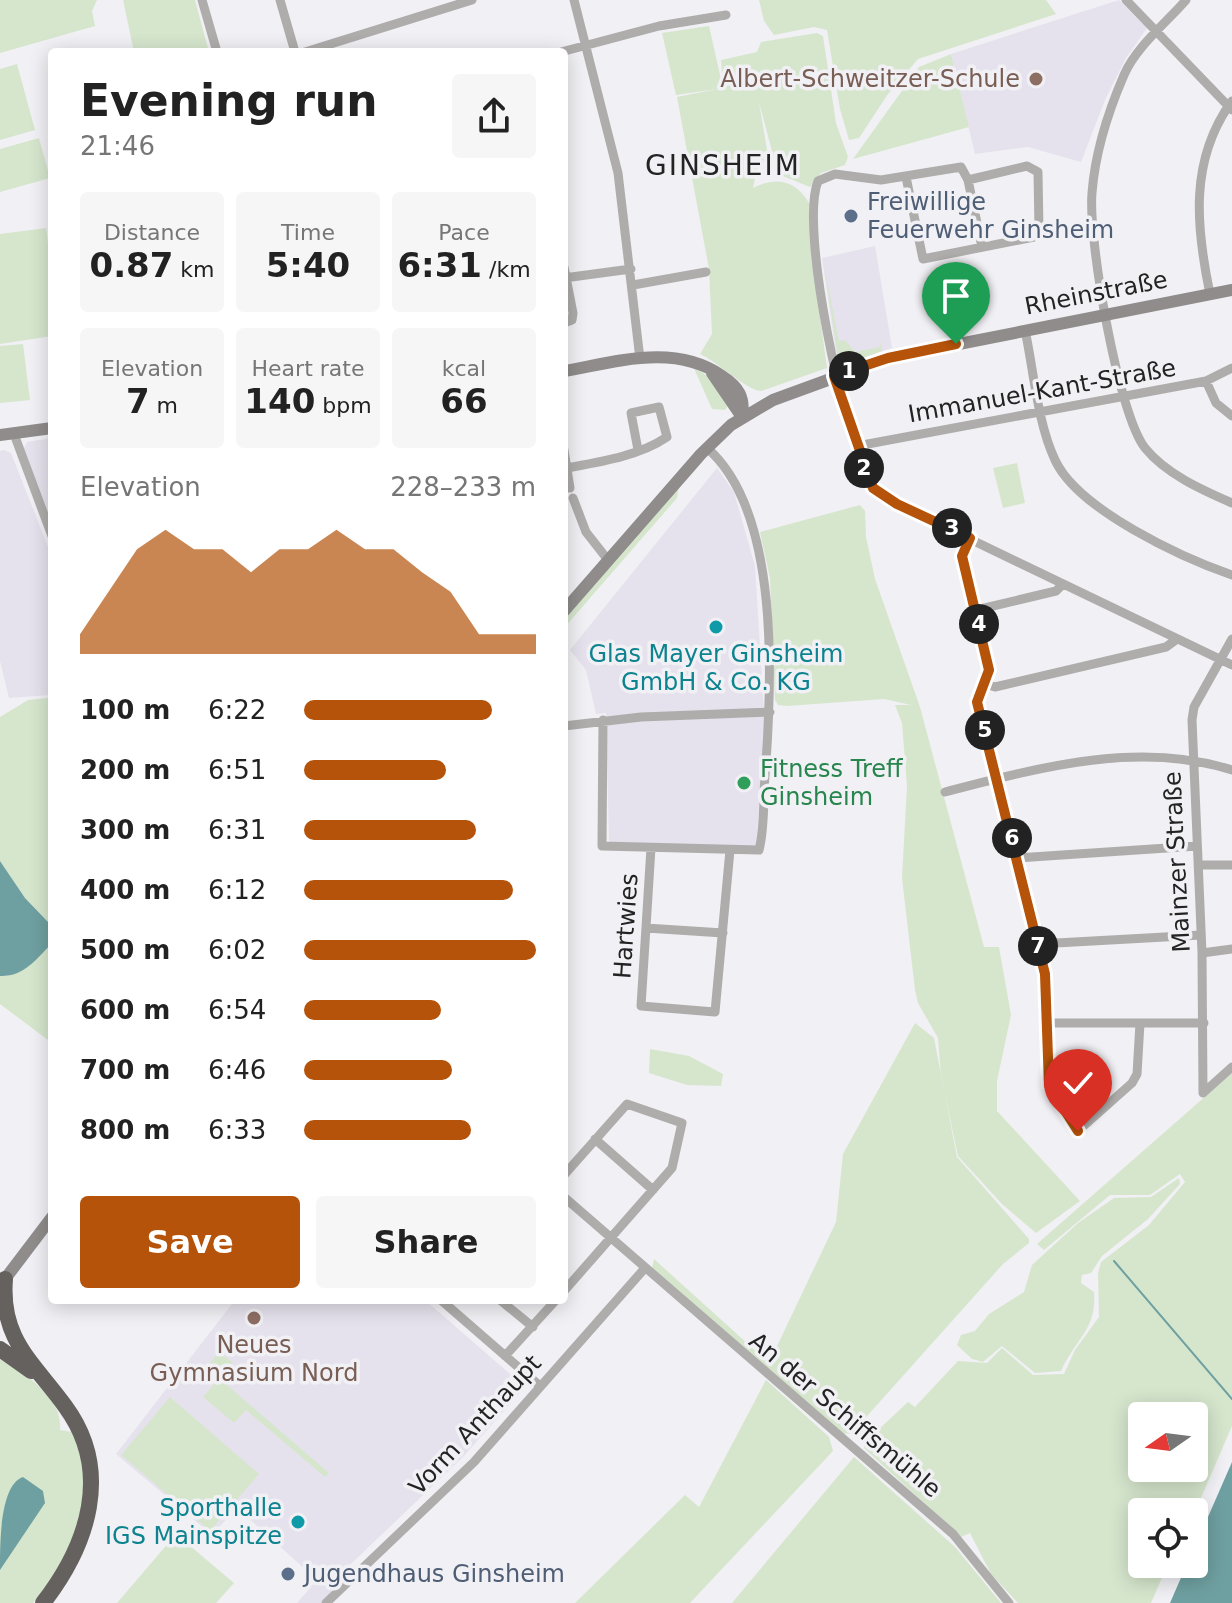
<!DOCTYPE html>
<html lang="en">
<head>
<meta charset="utf-8">
<style>
  :root { --surface:#fff; --page:#f6f6f6; --text:#222; --muted:#767676; --accent:#b45309 }
  body { margin:0; font-family:"DejaVu Sans",sans-serif; background:var(--page); color:var(--text); height:100vh; display:flex; flex-direction:column; font-size:30px; white-space:nowrap }
  * { box-sizing:border-box; margin:0 }
  p { font-size:26px; color:var(--muted) }
  .icon { flex:none; width:44px; height:44px; fill:none; stroke:currentColor; stroke-width:2; stroke-linecap:round; stroke-linejoin:round }
  .map { position:relative; flex:1; overflow:hidden }
  .panel { position:absolute; left:48px; top:48px; width:520px; height:1256px; display:flex; flex-direction:column; background:var(--surface); border-radius:8px; box-shadow:0 4px 20px #0003 }
  .panel>* { flex:none }
  .needle { width:52px; rotate:256deg }
  .tools { position:absolute; left:1128px; top:1402px; display:grid; gap:16px }
  .tools a { display:grid; place-items:center; width:80px; height:80px; border-radius:8px; background:var(--surface); box-shadow:0 4px 20px #0003; font-size:40px }
  .pin { position:absolute; display:grid; place-items:center; width:68px; height:68px; color:#fff; margin:-82px -34px; border-radius:50% 50% 50% 0; rotate:-45deg; box-shadow:0 0 8px #0007 }
  .pin .icon { rotate:45deg }
  .km { position:absolute; width:40px; height:40px; margin:-20px; border-radius:50%; background:#222; color:#fff; font-size:22px; line-height:40px; text-align:center }
  .round { display:grid; place-items:center; flex:none; width:84px; height:84px; border-radius:8px; background:var(--page) }
  .summary { display:flex; align-items:center; justify-content:space-between; height:136px; padding:0 32px }
  h1 { font-size:44px; font-weight:600; line-height:60px }
  .metrics { display:grid; grid-template-columns:repeat(3,1fr); gap:12px; height:136px; padding:8px 32px }
  .metrics div { display:grid; align-content:center; border-radius:8px; background:var(--page); text-align:center }
  .metrics b { font-size:34px; font-weight:600 }
  .metrics small { font-size:22px; font-weight:400 }
  .metrics p { font-size:22px }
  .chart { height:224px; padding:16px 32px }
  .chart p { display:flex; justify-content:space-between }
  .chart svg { width:100%; height:144px; margin-top:8px; fill:var(--accent); opacity:.7 }
  .primary-button { display:flex; gap:16px; margin-top:auto; padding:16px 32px }
  .primary-button a { flex:1; height:92px; border-radius:8px; background:var(--accent); color:#fff; font-size:32px; font-weight:600; line-height:92px; text-align:center }
  .primary-button a+a { background:var(--page); color:var(--text) }
  ul { padding:0 32px; list-style:none; font-size:26px }
  li { display:grid; grid-template-columns:128px 96px 1fr; align-items:center; height:60px }
  li i { height:20px; border-radius:10px; background:var(--accent) }
  .map>svg:first-child { display:block }
  .built { fill:#e5e2ed }
  .green { fill:#d6e6cd; fill-rule:evenodd }
  .water { fill:#6fa0a1 }
  .lines { fill:none; stroke-linecap:round; stroke-linejoin:round }
  .stream { stroke:#6fa0a1; stroke-width:2 }
  .minor { stroke:#afadac; stroke-width:9 }
  .secondary { stroke:#8f8c8b; stroke-width:12 }
  .motorway { stroke:#65615f; stroke-width:16 }
  .route-casing { stroke:#fff; stroke-width:16 }
  .route { stroke:#b45309; stroke-width:10 }
  .education-dot { fill:#8d6e63; stroke:#f1f0f4; stroke-width:3 }
  .service-dot { fill:#5c6f8a; stroke:#f1f0f4; stroke-width:3 }
  .culture-dot { fill:#0f9aa8; stroke:#f1f0f4; stroke-width:3 }
  .leisure-dot { fill:#2e9e5b; stroke:#f1f0f4; stroke-width:3 }
  .labels { text-anchor:middle; dominant-baseline:central; stroke-width:7; stroke-linejoin:round; paint-order:stroke }
  .education-label { font-size:24px; fill:#785e54; stroke:#f1f0f4; text-anchor:end }
  .service-label { font-size:24px; fill:#4e5e75; stroke:#f1f0f4; text-anchor:start }
  .street-label { font-size:24px; fill:#232324; stroke:#f1f0f4 }
  .culture-label { font-size:24px; fill:#0d838f; stroke:#f1f0f4 }
  .leisure-label { font-size:24px; fill:#27864d; stroke:#f1f0f4; text-anchor:start }
  .quarter-label { font-size:28px; letter-spacing:2px; fill:#232324; stroke:#f1f0f4 }
</style>
</head>
<body>
<div class="map">
<svg width="1232" height="1603" viewBox="0 0 1232 1603">
  <rect width="100%" height="100%" fill="#f1f0f4"/>
  <!-- built -->
  <path class="built" d="M1119 0 1147 28 1126 58 1105 100 1081 162 1028 147 975 154 951 54Z
    M875 246 892 348 845 363 836 352 822 258Z
    M52 438V522L23 450 27 442Z
    M4 450 11 453 52 557V679L49 695 9 698 0 661V451Z
    M717 468 734 492 755 566 765 730 756 847 609 842 606 713 596 714 586 670 570 650Z
    M235 1300H425L525 1387 463 1457 331 1583 336 1589 323 1603H297L317 1580 237 1508 212 1535 116 1454Z"/>
  <!-- green -->
  <path class="green" d="M0 0H97L92 11 95 26 0 53Z
    M123 0H195L209 52H134Z
    M759 0H1046L1056 14 918 59 888 94 859 138 849 140 840 109 827 30 814 27 774 35 764 21Z
    M709 26 723 88 721 60 757 52 761 42 817 33 823 36 836 123 848 157 845 165 821 173 810 187 778 174 759 102 769 162 758 164 753 188C774 177 795 179 809 203L810 243 827 368 761 391C746 390 718 362 700 354L712 334 709 269 677 97 717 89 676 95 662 33Z
    M951 54 969 127 853 159 919 67Z
    M17 64 35 130 0 140V69Z
    M39 138 50 178 0 192V149Z
    M46 228 52 274V336L0 344V234Z
    M824 265 839 341 845 340 855 352 880 347 881 341 882 351 851 363 838 357Z
    M23 344 30 400 0 403V346Z
    M693 366 710 378 728 406 725 410 712 409Z
    M1017 463 1025 503 1003 508 993 468Z
    M679 486 677 498 564 628V619Z
    M860 505 865 511 866 537 875 579 920 707 984 947H999L1011 1015 997 1081V1111L1080 1201 1036 1233 1002 1204 958 1156 941 1076 938 1038 918 1003 915 990 902 878 907 786 902 723 895 705H911L884 699 787 706 778 705 775 700 770 578 760 532Z
    M48 698 52 712V1043L0 1004V976H7L48 922 25 898 0 861V717L28 700Z
    M915 1023 934 1038 957 1157 1029 1239V1243L1003 1264 851 1434 838 1433 652 1268 654 1259 769 1363 836 1222 843 1154Z
    M650 1049 689 1056 723 1074 721 1086 687 1085 649 1073Z
    M1232 1073V1426L1194 1514 1142 1512V1564H1168L1151 1603H1018L991 1574 970 1533 961 1537 864 1448V1443L908 1402 915 1407 958 1361 987 1363 1002 1348 1033 1375 1064 1374 1075 1350 1099 1317 1098 1273 1101 1262 1149 1225 1185 1182 1180 1174 1150 1195H1110L1044 1250 1037 1244ZM1142 1416H1194V1468H1142Z
    M1179 1178 1180 1184 1148 1219 1102 1256 1091 1273 1082 1275 1081 1283 1094 1292C1097 1329 1076 1338 1061 1371L1035 1373 1002 1346 983 1362 972 1359 957 1345 961 1335 975 1331 989 1314 1024 1292 1032 1265 1078 1223 1114 1198 1151 1197Z
    M219 1352 233 1363 220 1379 329 1473 325 1477 246 1410 234 1423 203 1397 215 1383 202 1372Z
    M0 1359C26 1376 63 1395 60 1430L72 1432C76 1443 84 1456 85 1467 92 1514 63 1569 33 1603H0Z
    M766 1380 829 1437 833 1451 690 1603H575L685 1495 699 1507Z
    M170 1397 259 1474 210 1531 121 1455Z
    M854 1457 955 1547 1001 1603H732Z
    M176 1534 234 1583 216 1603H117Z"/>
  <!-- water -->
  <path class="water" d="M0 861 25 898 48 922 51 944C36 960 23 977 0 976Z
    M1232 1462V1603H1170L1187 1564H1194V1549Z
    M23 1477 43 1491 45 1503 0 1570C0 1541 0 1485 23 1477Z"/>
  <g class="lines">
    <!-- stream -->
    <path class="stream" d="M1114 1261 1232 1399"/>
    <!-- minor -->
    <path class="minor" d="M202 0 217 52
      M280 0 295 52
      M574 0 618 173 640 359
      M1126 0 1232 110
      M1186 0C1166 23 1136 47 1124 75 1108 112 1095 153 1092 193 1088 239 1118 414 1145 448 1166 474 1202 490 1232 503
      M305 52 472 0
      M561 52 659 26 726 15
      M906 177 923 259 1034 237 1039 231 1038 172 1027 166 968 180 961 167 881 180 835 174 818 181C799 229 844 433 869 481 874 492 887 498 897 504L1232 665
      M968 180 982 247
      M564 267 573 313 572 320 564 323
      M564 278 631 269
      M633 285 706 272
      M1210 294C1196 227 1189 160 1232 101
      M1025 330C1034 372 1037 421 1055 460 1078 510 1183 558 1232 575
      M1206 381 1216 403 1232 416
      M14 434 52 536
      M857 446 1206 381 1232 368
      M564 450 570 488
      M567 468C600 462 639 456 667 437L659 407 631 413 638 450
      M573 498 586 532 608 560
      M970 538 962 556 989 670 977 702 1045 974 1049 1085 1078 1131 1132 1083 1137 1074 1140 1023
      M976 610 1056 591 1063 584
      M985 684 995 687 1166 647 1177 639
      M603 720 602 846 759 850C765 827 763 800 765 776 772 685 781 512 707 448
      M564 726 641 717 770 712
      M945 792C1037 768 1138 740 1232 770
      M651 848 641 1006 715 1012 730 850
      M1017 858 1197 846
      M1198 865H1232
      M646 928 723 933
      M1038 944 1201 935
      M1202 953 1232 949
      M1048 1023H1204
      M1203 1093 1202 953 1192 720 1194 707 1232 639
      M1203 1093 1232 1067
      M595 1139 653 1190
      M564 1175 627 1104 682 1123 672 1168 564 1291
      M564 1197 953 1534 1009 1603
      M441 1300 540 1386
      M500 1300 533 1327
      M505 1356 556 1300
      M326 1603 474 1462 645 1268"/>
    <!-- secondary -->
    <path class="secondary" d="M564 371C616 362 675 343 722 376 739 387 745 397 742 417
      M712 373 742 417
      M0 435 52 428
      M564 611 701 454 731 425 773 400 888 358 1232 290
      M2 1283 52 1217"/>
    <!-- motorway -->
    <path class="motorway" d="M5 1279C0 1339 33 1362 65 1406 113 1471 88 1545 43 1603
      M0 1349 31 1371"/>
  </g>
  <g class="lines">
    <defs>
      <path id="route" d="M956 344 888 358 834 376 873 488 897 504 970 538 962 556 989 670 977 702 1045 974 1049 1085 1078 1131"/>
    </defs>
    <!-- route casing -->
    <use href="#route" class="route-casing"/>
    <!-- route -->
    <use href="#route" class="route"/>
  </g>
  <!-- markers -->
  <g class="education-dot">
    <circle cx="1036" cy="79" r="8"/>
    <circle cx="254" cy="1318" r="8"/>
  </g>
  <g class="service-dot">
    <circle cx="851" cy="216" r="8"/>
    <circle cx="288" cy="1574" r="8"/>
  </g>
  <g class="culture-dot">
    <circle cx="716" cy="627" r="8"/>
    <circle cx="298" cy="1522" r="8"/>
  </g>
  <circle class="leisure-dot" cx="744" cy="783" r="8"/>
  <g class="labels">
    <!-- education labels -->
    <g class="education-label">
      <text x="1020" y="79">Albert-Schweitzer-Schule</text>
      <text x="254" y="1345" text-anchor="middle">Neues<tspan x="254" dy="28">Gymnasium Nord</tspan></text>
    </g>
    <!-- service labels -->
    <g class="service-label">
      <text x="867" y="202">Freiwillige<tspan x="867" dy="28">Feuerwehr Ginsheim</tspan></text>
      <text x="304" y="1574">Jugendhaus Ginsheim</text>
    </g>
    <!-- street labels -->
    <g class="street-label">
      <text transform="translate(1096 293) rotate(-11)">Rheinstraße</text>
      <text transform="translate(1042 391) rotate(-10)">Immanuel-Kant-Straße</text>
      <text transform="translate(1177 862) rotate(-93)">Mainzer Straße</text>
      <text transform="translate(626 926) rotate(-86)">Hartwies</text>
      <text transform="translate(845 1415) rotate(40)">An der Schiffsmühle</text>
      <text transform="translate(475 1425) rotate(-47)">Vorm Anthaupt</text>
    </g>
    <!-- culture labels -->
    <g class="culture-label">
      <text x="716" y="654">Glas Mayer Ginsheim<tspan x="716" dy="28">GmbH &amp; Co. KG</tspan></text>
      <text x="282" y="1508" text-anchor="end">Sporthalle<tspan x="282" dy="28">IGS Mainspitze</tspan></text>
    </g>
    <!-- leisure labels -->
    <g class="leisure-label">
      <text x="760" y="769">Fitness Treff<tspan x="760" dy="28">Ginsheim</tspan></text>
    </g>
    <!-- quarter labels -->
    <g class="quarter-label">
      <text x="723" y="165">GINSHEIM</text>
    </g>
  </g>
</svg>
<div class="tools">
<a><svg class="needle" viewBox="-14 -14 28 28"><path d="M0-13l5 13h-10z" fill="#e53935"/><path d="M0 13l5-13h-10z" fill="#767676"/></svg></a>
<a><svg class="icon" aria-label="locate" viewBox="0 0 24 24"><circle cx="12" cy="12" r="6"/><path d="M12 2v4M12 18v4M2 12h4M18 12h4"/></svg></a>
</div>
<div class="pin" style="left:956px;top:344px;background:#1e9e55"><svg class="icon" aria-label="arrive" viewBox="0 0 24 24"><path d="M6 21V4h12l-3 4 3 4H6"/></svg></div>
<div class="pin" style="left:1078px;top:1131px;background:#d93025"><svg class="icon" aria-label="check" viewBox="0 0 24 24"><path d="M5 12l5 5 9-10"/></svg></div>
<b class="km" style="left:849px;top:371px">1</b>
<b class="km" style="left:864px;top:468px">2</b>
<b class="km" style="left:952px;top:528px">3</b>
<b class="km" style="left:979px;top:624px">4</b>
<b class="km" style="left:985px;top:730px">5</b>
<b class="km" style="left:1012px;top:838px">6</b>
<b class="km" style="left:1038px;top:946px">7</b>
<section class="panel">
<div class="summary"><div><h1>Evening run</h1><p>21:46</p></div><a class="round"><svg class="icon" aria-label="share" viewBox="0 0 24 24"><path d="M12 15V3M7 8l5-5 5 5M5 13v7h14v-7"/></svg></a></div>
<div class="metrics">
<div><p>Distance</p><b>0.87<small> km</small></b></div>
<div><p>Time</p><b>5:40</b></div>
<div><p>Pace</p><b>6:31<small> /km</small></b></div>
</div>
<div class="metrics">
<div><p>Elevation</p><b>7<small> m</small></b></div>
<div><p>Heart rate</p><b>140<small> bpm</small></b></div>
<div><p>kcal</p><b>66</b></div>
</div>
<div class="chart"><p><span>Elevation</span>228–233 m</p>
<svg viewBox="0 0 160 44" preserveAspectRatio="none"><path d="M0 44V38L10 25L20 12L30 6L40 12L50 12L60 19L70 12L80 12L90 6L100 12L110 12L120 19L130 25L140 38L150 38L160 38V44z"/></svg>
</div>
<ul>
<li><b>100 m</b>6:22<i style="width:81%"></i></li>
<li><b>200 m</b>6:51<i style="width:61%"></i></li>
<li><b>300 m</b>6:31<i style="width:74%"></i></li>
<li><b>400 m</b>6:12<i style="width:90%"></i></li>
<li><b>500 m</b>6:02<i style="width:100%"></i></li>
<li><b>600 m</b>6:54<i style="width:59%"></i></li>
<li><b>700 m</b>6:46<i style="width:64%"></i></li>
<li><b>800 m</b>6:33<i style="width:72%"></i></li>
</ul>
<div class="primary-button"><a>Save</a><a>Share</a></div>
</section>
</div>
</body>
</html>
